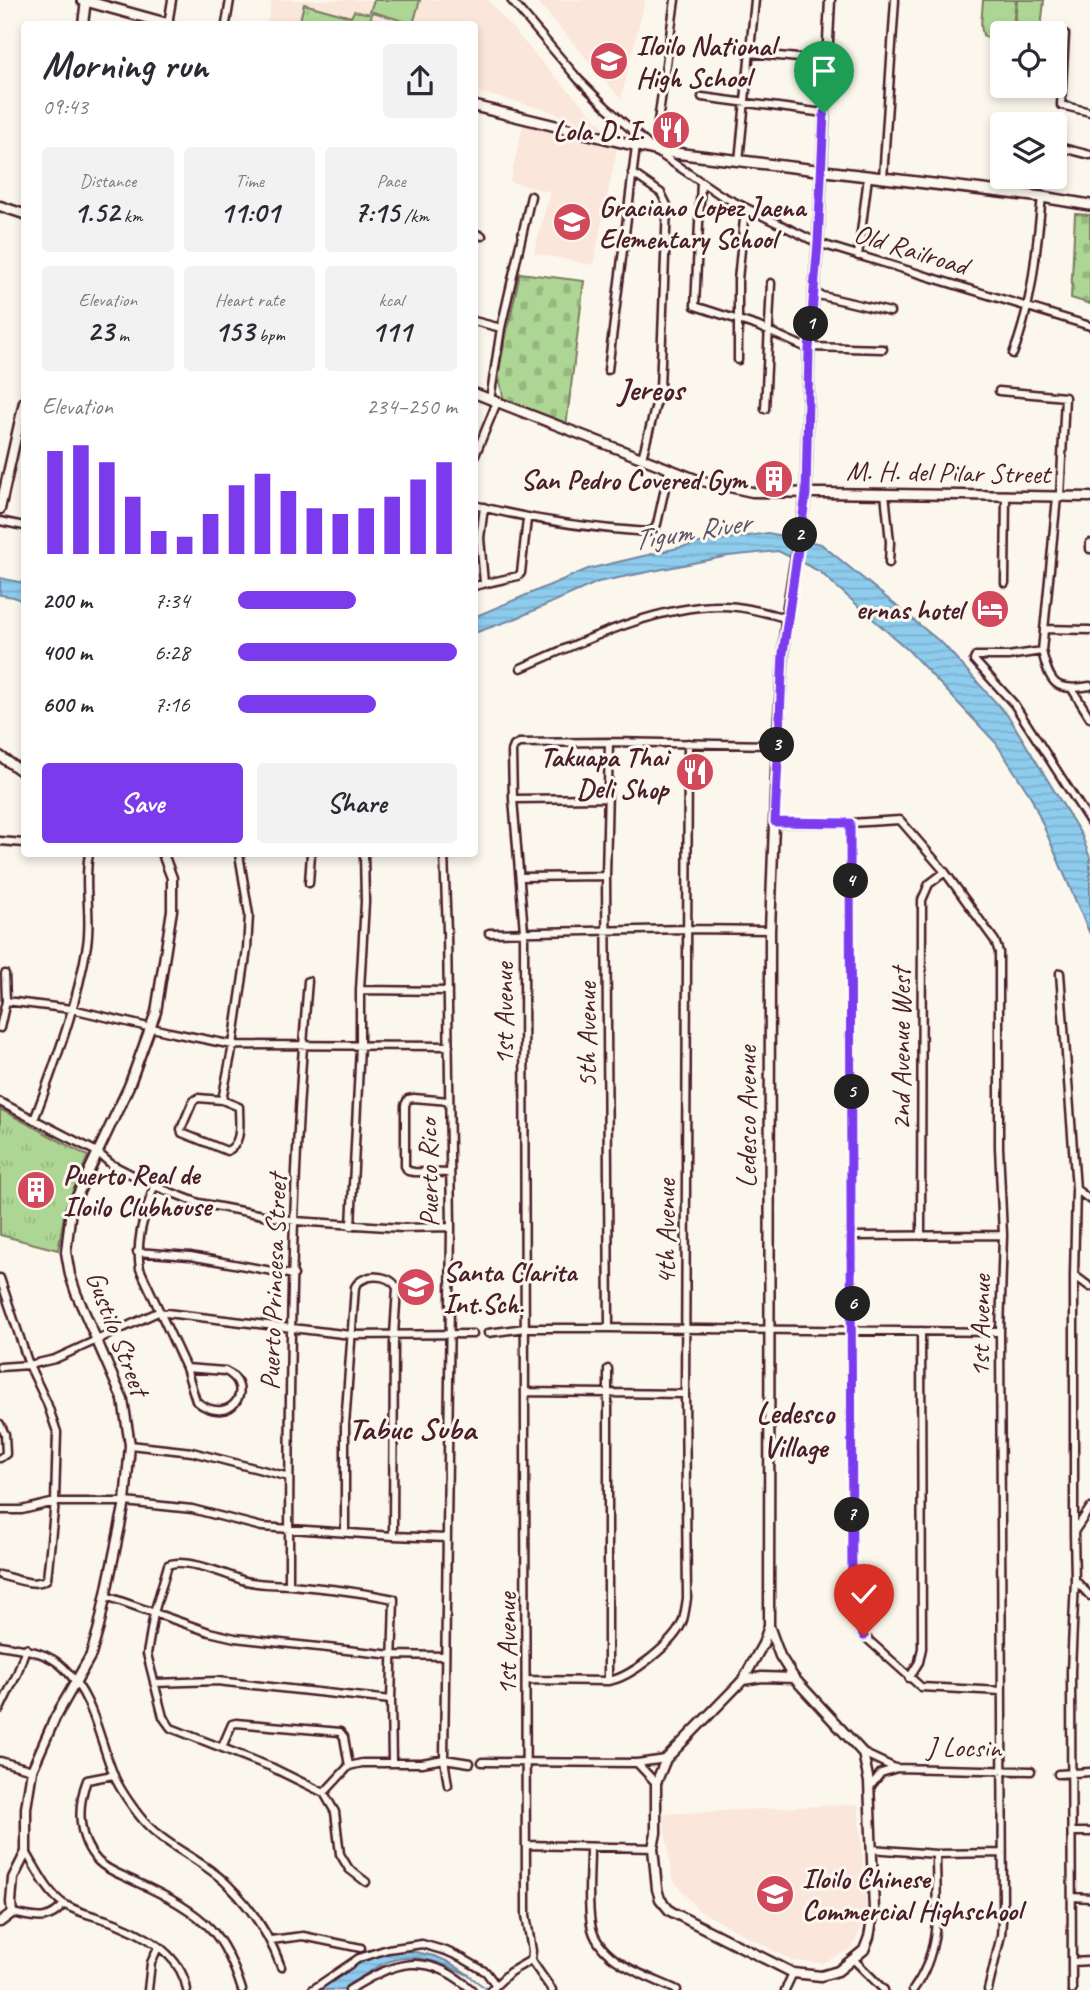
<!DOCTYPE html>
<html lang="en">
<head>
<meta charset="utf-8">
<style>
  :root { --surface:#fff; --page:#f2f2f3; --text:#2b2b33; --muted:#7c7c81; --accent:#7c3aed }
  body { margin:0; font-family:Caveat,sans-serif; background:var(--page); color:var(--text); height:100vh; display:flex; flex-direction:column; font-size:26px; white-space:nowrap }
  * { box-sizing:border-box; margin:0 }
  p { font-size:23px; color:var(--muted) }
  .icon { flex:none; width:38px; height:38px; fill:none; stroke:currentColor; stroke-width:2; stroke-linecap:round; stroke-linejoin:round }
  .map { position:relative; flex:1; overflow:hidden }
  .panel { position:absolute; left:21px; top:21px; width:457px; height:836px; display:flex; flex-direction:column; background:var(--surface); border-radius:7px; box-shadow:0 4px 10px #0003 }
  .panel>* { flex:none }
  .controls { position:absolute; left:990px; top:21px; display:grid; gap:14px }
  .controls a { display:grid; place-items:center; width:77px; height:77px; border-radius:7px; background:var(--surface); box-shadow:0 4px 10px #0003; font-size:35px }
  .pin { position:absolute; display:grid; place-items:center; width:60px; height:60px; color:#fff; margin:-72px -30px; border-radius:50% 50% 50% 0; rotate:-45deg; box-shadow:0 0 7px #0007 }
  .pin .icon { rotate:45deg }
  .km { position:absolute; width:35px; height:35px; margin:-18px; border-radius:50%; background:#222; color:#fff; font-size:19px; line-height:35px; text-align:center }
  .round { display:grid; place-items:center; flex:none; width:74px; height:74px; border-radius:7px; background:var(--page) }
  .head { display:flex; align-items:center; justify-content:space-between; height:119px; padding:0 21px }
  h1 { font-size:38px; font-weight:700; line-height:52px }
  .stats { display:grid; grid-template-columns:repeat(3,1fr); gap:10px; height:119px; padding:7px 21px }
  .stats div { display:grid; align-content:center; border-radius:7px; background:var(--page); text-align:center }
  .stats b { font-size:30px; font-weight:700 }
  .stats small { font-size:19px; font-weight:400 }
  .stats p { font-size:19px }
  .chart { height:196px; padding:14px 21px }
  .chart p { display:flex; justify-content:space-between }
  .chart svg { width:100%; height:126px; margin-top:7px; stroke:var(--accent); stroke-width:6 }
  .action { display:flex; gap:14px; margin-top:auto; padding:14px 21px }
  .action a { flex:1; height:80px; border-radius:7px; background:var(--accent); color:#fff; font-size:28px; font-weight:700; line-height:80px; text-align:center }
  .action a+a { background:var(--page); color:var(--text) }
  ul { padding:0 21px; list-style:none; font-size:23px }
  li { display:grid; grid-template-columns:112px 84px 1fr; align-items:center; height:52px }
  li i { height:18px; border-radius:9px; background:var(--accent) }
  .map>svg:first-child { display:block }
  .built { fill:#fae6db }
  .grass { fill:url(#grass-tufts); stroke:#7c7a60; stroke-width:2 }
  .cemetery { fill:url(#cemetery-stones); stroke:#7c7a60; stroke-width:2 }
  .garden { fill:#add694; stroke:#7c7a60; stroke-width:2 }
  .water { fill:url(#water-rules); stroke:#7387a0; stroke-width:2 }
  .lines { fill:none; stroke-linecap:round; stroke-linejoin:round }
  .stream { stroke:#7387a0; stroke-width:2 }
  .minor-casing { stroke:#4a1f2b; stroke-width:11 }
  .tertiary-casing { stroke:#4a1f2b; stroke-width:13 }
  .secondary-casing { stroke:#4a1f2b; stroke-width:14 }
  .minor { stroke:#fbf7ec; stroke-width:6 }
  .tertiary { stroke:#fbf7ec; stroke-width:8 }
  .secondary { stroke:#fbf7ec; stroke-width:9 }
  .route-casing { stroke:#fff; stroke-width:14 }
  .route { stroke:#7c3aed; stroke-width:9 }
  .labels { text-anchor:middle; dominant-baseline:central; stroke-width:6; stroke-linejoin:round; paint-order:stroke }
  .poi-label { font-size:28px; font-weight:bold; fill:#4a1f2b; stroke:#fbf7ec; text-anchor:start }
  .street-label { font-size:28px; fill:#4a1f2b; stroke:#fbf7ec }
  .water-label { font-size:30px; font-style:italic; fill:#5e5366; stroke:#fbf7ec }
  .neighbourhood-label { font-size:30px; font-weight:bold; fill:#4a1f2b; stroke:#fbf7ec }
  .quarter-label { font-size:32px; font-weight:bold; fill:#4a1f2b; stroke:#fbf7ec }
</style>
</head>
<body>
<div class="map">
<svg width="1090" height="1990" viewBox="0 0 1090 1990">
  <defs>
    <pattern id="grass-tufts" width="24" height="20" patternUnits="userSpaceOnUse" patternTransform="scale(1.75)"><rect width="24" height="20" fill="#add694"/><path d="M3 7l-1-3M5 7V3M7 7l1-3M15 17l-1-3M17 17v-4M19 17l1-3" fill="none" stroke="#96b780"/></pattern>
    <pattern id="cemetery-stones" width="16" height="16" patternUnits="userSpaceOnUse" patternTransform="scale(1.75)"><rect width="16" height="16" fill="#add694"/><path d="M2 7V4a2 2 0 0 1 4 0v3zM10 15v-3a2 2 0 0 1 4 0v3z" fill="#96b780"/></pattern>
    <pattern id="water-rules" width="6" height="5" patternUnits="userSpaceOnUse" patternTransform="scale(1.75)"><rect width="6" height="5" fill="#8eccee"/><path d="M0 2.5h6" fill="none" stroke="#7cafcc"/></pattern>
  </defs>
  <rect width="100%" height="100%" fill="#fbf7ec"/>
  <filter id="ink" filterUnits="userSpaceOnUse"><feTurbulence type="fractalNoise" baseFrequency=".0143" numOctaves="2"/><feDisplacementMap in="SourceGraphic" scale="14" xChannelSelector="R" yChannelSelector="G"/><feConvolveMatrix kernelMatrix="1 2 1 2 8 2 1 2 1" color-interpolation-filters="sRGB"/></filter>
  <g filter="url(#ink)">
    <!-- built -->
    <path class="built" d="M272 0H488L544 65 604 127 602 130 540 108 474 91V24H267Z
      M536 0H645L621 99 556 23Z
      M523 125 617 149 593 265 534 253 550 192 510 182Z
      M858 1804 867 1914 852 1948 823 1963 793 1961 698 1910 672 1878 663 1814Z"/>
    <!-- grass -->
    <path class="grass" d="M983 0H1016L1012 33H1003V41L995 42 983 35 981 26Z
      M304 4 351 17 354 11 372 14 369 24H299Z
      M0 1109 88 1156 65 1210 58 1250 0 1235Z"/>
    <!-- cemetery -->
    <path class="cemetery" d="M1075 214 1090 215V304L1071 298Z
      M520 273 584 281 566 427 505 406 498 373Z"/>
    <!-- garden -->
    <path class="garden" d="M374 0H420L413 24 370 11Z
      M1017 0H1044L1041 29 1015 26Z"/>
    <!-- water -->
    <path class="water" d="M768 533 821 544 944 645 1009 717 1082 836 1090 858V934L1031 797 996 743 909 651 819 571 778 551 728 556 598 582 517 618 474 633V617L588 569 699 543Z
      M0 578 24 583V602L14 597 0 595Z
      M403 1951C434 1953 446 1959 472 1977 441 1962 409 1948 377 1967 366 1973 356 1984 344 1989 337 1990 325 1990 317 1990 346 1970 366 1955 403 1951Z"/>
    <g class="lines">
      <!-- stream -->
      <path class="stream" d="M472 1978 488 1990"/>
      <defs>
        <path id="minor" d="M511 0 579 80 605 106 654 150 722 196 818 243 1090 326
          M168 24 172 0
          M226 24 230 0
          M1065 34 1061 105 1090 112
          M750 53 827 61
          M702 97 824 113
          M1055 146 1090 155
          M654 150 675 0
          M739 161 755 0
          M632 173 661 193 667 205 660 389 642 458
          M883 178 895 0
          M701 182 695 306 757 326 809 349
          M474 233 482 236
          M858 256 868 177
          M814 294 890 312
          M474 321 501 328
          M810 347 883 349
          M1013 354C1033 304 1036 250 1042 197
          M738 360V280L745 209
          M608 370 636 146
          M999 391 1065 397 1060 497
          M490 400 501 328 531 196
          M765 409 771 283
          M474 458 497 402
          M885 493 890 542 889 563
          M1057 497 1042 651C1050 684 1055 692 1090 686
          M474 505C532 520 588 528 648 532L655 528 657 524 669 470
          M484 507 480 538 484 583
          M0 521 24 526
          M1090 543V549
          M1005 583 1006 495
          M474 586 518 576 521 573 527 519
          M1044 629 1090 630
          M1042 651 1008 656H976L974 660 1014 704 1090 822
          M521 668C581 642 656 605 722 606 744 606 766 613 786 618
          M1072 689 1090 718
          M513 799 607 798
          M775 823H850L900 820 945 872 995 941 999 952V1147L1003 1235 1000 1332 1003 1908 1001 1935 988 1990
          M850 823 852 1602 856 1619 864 1636 921 1687 1002 1691
          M0 841 24 843
          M364 854 365 902 360 990 448 991
          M444 854 447 931 451 1227 444 1759 448 1785
          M520 877 606 876
          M309 883 311 854
          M489 933 687 929 770 930
          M1060 973 1076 1189 1074 1275
          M5 974 6 1001
          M0 1028 6 1001 72 1009 169 1032 233 1045 449 1046
          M198 1098 222 1100 239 1107C239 1123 243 1144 227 1151L182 1133 181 1129 193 1101Z
          M222 1100 233 1045 247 949 249 915 239 854
          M449 1101 414 1098 408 1099 405 1105V1166L408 1171 414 1172 450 1173
          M0 1102 97 1152 111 1164 154 1186 199 1203 295 1221 402 1228 451 1227
          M34 1120C55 1063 77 1006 87 945 92 914 83 885 89 854
          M154 1186C145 1215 135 1238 140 1269L186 1368 196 1401C231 1429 257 1386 225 1371L186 1368
          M1076 1189 1090 1200
          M351 1226 360 1046V990
          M853 1236 1003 1235
          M921 1236 922 900 929 884 945 872
          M137 1252 190 1256 294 1275
          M0 1278 29 1365 47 1403 57 1432 55 1502 47 1579C35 1588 13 1578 0 1575
          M609 1328 606 876 609 742
          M488 1333 525 1328H609L1000 1332
          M0 1367 29 1365 55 1359 158 1312 351 1335 473 1334
          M526 1392 685 1394
          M0 1424 5 1434 6 1454 0 1458
          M130 1445 192 1452 289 1477
          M0 1510H22L55 1502H125L192 1509 262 1527 393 1536 446 1538
          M1074 1530V1275L1090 1287
          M345 1532V1425L355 1287C362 1273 390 1273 397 1288L394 1335 393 1536
          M1075 1580 1090 1596
          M289 1585C289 1384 291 1182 308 981
          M106 1596 209 1632 235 1638 393 1655 445 1656
          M0 1645C22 1649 47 1651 64 1668 94 1698 98 1736 113 1773 118 1787 129 1802 138 1814 161 1845 199 1857 226 1883 250 1906 270 1936 281 1967
          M909 1678 919 1662 922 1648 921 1331
          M527 1680 608 1681C630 1678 676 1642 683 1620 685 1613 686 1605 687 1598L685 1394 688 743
          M608 1681V1369
          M154 1683 217 1681 391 1700
          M0 1709 17 1674 26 1648
          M222 1747 232 1724 236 1723 340 1732 344 1737 349 1766
          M863 1753 895 1768 1031 1771
          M0 1761 32 1770
          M482 1762 637 1763 666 1759
          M637 1763 656 1783
          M1058 1774 1090 1772
          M113 1775 87 1780C77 1806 77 1839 98 1861 108 1871 124 1876 136 1882 161 1893 191 1908 210 1928 226 1945 235 1968 242 1990
          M870 1787 881 1773 894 1769
          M324 1793 349 1766 362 1763H422L444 1759 470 1763
          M1072 1832H1090
          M526 1845 653 1848
          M590 1848C590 1873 587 1900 591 1924 597 1962 648 1976 677 1990
          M871 1849 936 1854 1001 1853
          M26 1852C36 1868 48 1894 64 1904 81 1915 103 1917 120 1925 149 1937 182 1957 187 1990
          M366 1882 349 1869 340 1854 335 1812 324 1793 271 1767 171 1728 163 1717 147 1654 154 1613 168 1565C184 1557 225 1574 242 1580 258 1585 274 1584 291 1585 325 1588 361 1592 394 1599L391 1700 392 1762
          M1072 1897 1090 1898
          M12 1913C34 1917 48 1924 64 1904
          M271 1940 303 1936 361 1948
          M854 1960 884 1990
          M1073 1962 1090 1961
          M148 1990 151 1963 158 1947
          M312 1990 359 1958 388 1949 422 1944 446 1951 462 1958 486 1972 495 1984
          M349 1990C395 1961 427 1950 472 1990
          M491 1990 510 1972 531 1960
          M552 1990 531 1960 532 1951 526 1915 524 931 513 799 512 751 514 746 519 743 609 742 777 745
          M785 1990 793 1973
          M913 1990C943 1949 936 1902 936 1854
          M1072 1990 1071 1671 1075 1580 1074 1532 1090 1508"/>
        <path id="tertiary" d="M83 24 86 0
          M0 206 24 214
          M474 393 698 480 752 492 1090 497
          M0 509 24 402
          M0 756 24 773
          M794 1678 863 1753 869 1782 874 1910 869 1937 864 1950 838 1971 821 1976 793 1973 670 1911 660 1899 657 1889 653 1848 656 1833V1783L666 1759 743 1680 763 1644 769 1626 770 930 777 745 786 618 806 494 809 349 818 243 830 0
          M743 1680 762 1677 794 1678 780 1656 769 1626
          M0 1922 12 1913 11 1902 13 1878 26 1852V1808L32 1770 55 1718 91 1655 99 1627 125 1502 130 1445 123 1400 76 1293 70 1275 66 1252 71 1209 129 1086 156 1012 172 910V878L163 854"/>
        <path id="secondary" d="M82 0 169 24
          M474 106 658 151 1042 197 1090 205"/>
      </defs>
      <!-- minor casing -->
      <use href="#minor" class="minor-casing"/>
      <!-- tertiary casing -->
      <use href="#tertiary" class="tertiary-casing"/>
      <!-- secondary casing -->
      <use href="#secondary" class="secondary-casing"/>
      <!-- minor -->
      <use href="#minor" class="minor"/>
      <!-- tertiary -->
      <use href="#tertiary" class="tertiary"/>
      <!-- secondary -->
      <use href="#secondary" class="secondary"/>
    </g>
  </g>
  <g class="lines" filter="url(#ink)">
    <defs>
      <path id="route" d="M824 113 818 243 809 349 806 494 783 653 775 822 850 823 852 1602 856 1619 864 1636"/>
    </defs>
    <!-- route casing -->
    <use href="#route" class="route-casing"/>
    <!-- route -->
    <use href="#route" class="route"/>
  </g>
  <!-- icons -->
  <defs>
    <symbol id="school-disc" viewBox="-11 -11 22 22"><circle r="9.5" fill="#d1495b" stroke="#fbf7ec"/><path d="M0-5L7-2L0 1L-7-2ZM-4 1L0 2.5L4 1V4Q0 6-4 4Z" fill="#fff"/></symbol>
    <symbol id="restaurant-disc" viewBox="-11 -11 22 22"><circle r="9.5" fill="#d1495b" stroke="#fbf7ec"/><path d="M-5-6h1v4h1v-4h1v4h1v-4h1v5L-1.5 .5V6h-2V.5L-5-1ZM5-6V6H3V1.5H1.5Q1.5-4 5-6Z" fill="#fff"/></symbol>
    <symbol id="building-disc" viewBox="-11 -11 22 22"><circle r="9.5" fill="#d1495b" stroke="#fbf7ec"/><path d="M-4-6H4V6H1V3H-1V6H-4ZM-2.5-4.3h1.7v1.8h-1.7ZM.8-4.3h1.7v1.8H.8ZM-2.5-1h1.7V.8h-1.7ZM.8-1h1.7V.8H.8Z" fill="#fff"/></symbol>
    <symbol id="hotel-disc" viewBox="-11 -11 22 22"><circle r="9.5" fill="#d1495b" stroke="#fbf7ec"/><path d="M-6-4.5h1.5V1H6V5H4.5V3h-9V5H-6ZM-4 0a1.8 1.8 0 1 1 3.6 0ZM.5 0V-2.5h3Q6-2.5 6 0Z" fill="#fff"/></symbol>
  </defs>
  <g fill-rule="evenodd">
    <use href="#school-disc" x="587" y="39" width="44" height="44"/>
    <use href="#restaurant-disc" x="649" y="108" width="44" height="44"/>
    <use href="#school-disc" x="550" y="200" width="44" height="44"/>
    <use href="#building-disc" x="752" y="457" width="44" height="44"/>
    <use href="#hotel-disc" x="968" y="587" width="44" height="44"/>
    <use href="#restaurant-disc" x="673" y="750" width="44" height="44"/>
    <use href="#building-disc" x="14" y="1168" width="44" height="44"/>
    <use href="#school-disc" x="394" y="1265" width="44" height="44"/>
    <use href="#school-disc" x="753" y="1872" width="44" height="44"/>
  </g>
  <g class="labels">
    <!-- poi labels -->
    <g class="poi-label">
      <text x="636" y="45">Iloilo National<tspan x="636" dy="32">High School</tspan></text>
      <text x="644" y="130" text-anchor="end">Lola D. I.</text>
      <text x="599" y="206">Graciano Lopez Jaena<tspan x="599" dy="32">Elementary School</tspan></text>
      <text x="747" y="479" text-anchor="end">San Pedro Covered Gym</text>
      <text x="963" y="609" text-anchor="end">ernas hotel</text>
      <text x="668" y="756" text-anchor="end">Takuapa Thai<tspan x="668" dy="32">Deli Shop</tspan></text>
      <text x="63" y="1174">Puerto Real de<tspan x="63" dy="32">Iloilo Clubhouse</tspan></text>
      <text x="443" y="1271">Santa Clarita<tspan x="443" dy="32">Int.Sch.</tspan></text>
      <text x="802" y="1878">Iloilo Chinese<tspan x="802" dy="32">Commercial Highschool</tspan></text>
    </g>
    <!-- street labels -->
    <g class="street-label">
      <text transform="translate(911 249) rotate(17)">Old Railroad</text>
      <text transform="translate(948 472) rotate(1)">M. H. del Pilar Street</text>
      <text transform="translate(503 1014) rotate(-90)">1st Avenue</text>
      <text transform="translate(586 1035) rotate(-90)">5th Avenue</text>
      <text transform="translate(900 1049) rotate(-90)">2nd Avenue West</text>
      <text transform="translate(746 1117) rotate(-90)">Ledesco Avenue</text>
      <text transform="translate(428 1173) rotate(-91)">Puerto Rico</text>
      <text transform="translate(665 1232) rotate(-90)">4th Avenue</text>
      <text transform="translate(273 1282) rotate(-88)">Puerto Princesa Street</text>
      <text transform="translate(980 1326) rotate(-89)">1st Avenue</text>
      <text transform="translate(118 1333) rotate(69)">Gustilo Street</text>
      <text transform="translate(506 1644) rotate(-90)">1st Avenue</text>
      <text transform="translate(964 1747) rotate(1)">J Locsin</text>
    </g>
    <!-- water labels -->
    <g class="water-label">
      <text transform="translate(691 531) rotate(-9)">Tigum River</text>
    </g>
    <!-- neighbourhood labels -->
    <g class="neighbourhood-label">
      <text x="795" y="1413">Ledesco<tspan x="795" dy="34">Village</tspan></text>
    </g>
    <!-- quarter labels -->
    <g class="quarter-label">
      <text x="651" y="389">Jereos</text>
      <text x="412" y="1428">Tabuc Suba</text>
    </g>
  </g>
</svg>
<div class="controls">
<a><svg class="icon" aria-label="locate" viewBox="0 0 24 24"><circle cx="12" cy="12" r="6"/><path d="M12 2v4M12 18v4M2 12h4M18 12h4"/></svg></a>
<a><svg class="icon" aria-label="layers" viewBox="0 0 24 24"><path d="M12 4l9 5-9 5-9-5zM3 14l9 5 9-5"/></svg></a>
</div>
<div class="pin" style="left:824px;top:113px;background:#1e9e55"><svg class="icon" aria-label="arrive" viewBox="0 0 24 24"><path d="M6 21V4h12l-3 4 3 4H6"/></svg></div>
<div class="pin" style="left:864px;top:1636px;background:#d93025"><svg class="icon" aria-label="check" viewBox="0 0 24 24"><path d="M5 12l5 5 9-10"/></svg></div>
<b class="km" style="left:811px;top:324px">1</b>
<b class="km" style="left:800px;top:535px">2</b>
<b class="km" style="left:777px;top:745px">3</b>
<b class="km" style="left:851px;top:881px">4</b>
<b class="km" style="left:852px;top:1092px">5</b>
<b class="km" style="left:853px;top:1304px">6</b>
<b class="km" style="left:852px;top:1515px">7</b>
<section class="panel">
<div class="head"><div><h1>Morning run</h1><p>09:43</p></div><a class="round"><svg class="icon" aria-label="share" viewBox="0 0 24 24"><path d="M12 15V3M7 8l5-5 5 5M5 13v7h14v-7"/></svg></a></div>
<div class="stats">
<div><p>Distance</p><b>1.52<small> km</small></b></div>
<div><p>Time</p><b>11:01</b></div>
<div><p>Pace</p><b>7:15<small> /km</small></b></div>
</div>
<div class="stats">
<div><p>Elevation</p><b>23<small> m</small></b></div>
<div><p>Heart rate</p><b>153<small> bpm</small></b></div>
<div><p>kcal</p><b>111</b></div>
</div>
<div class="chart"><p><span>Elevation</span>234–250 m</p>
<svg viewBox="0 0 160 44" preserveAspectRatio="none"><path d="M5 44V8M15 44V6M25 44V12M35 44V24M45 44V36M55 44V38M65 44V30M75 44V20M85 44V16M95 44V22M105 44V28M115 44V30M125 44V28M135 44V24M145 44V18M155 44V12"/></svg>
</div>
<ul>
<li><b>200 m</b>7:34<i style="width:54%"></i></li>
<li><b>400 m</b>6:28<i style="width:100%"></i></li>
<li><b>600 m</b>7:16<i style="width:63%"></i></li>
</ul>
<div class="action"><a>Save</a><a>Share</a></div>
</section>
</div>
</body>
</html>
